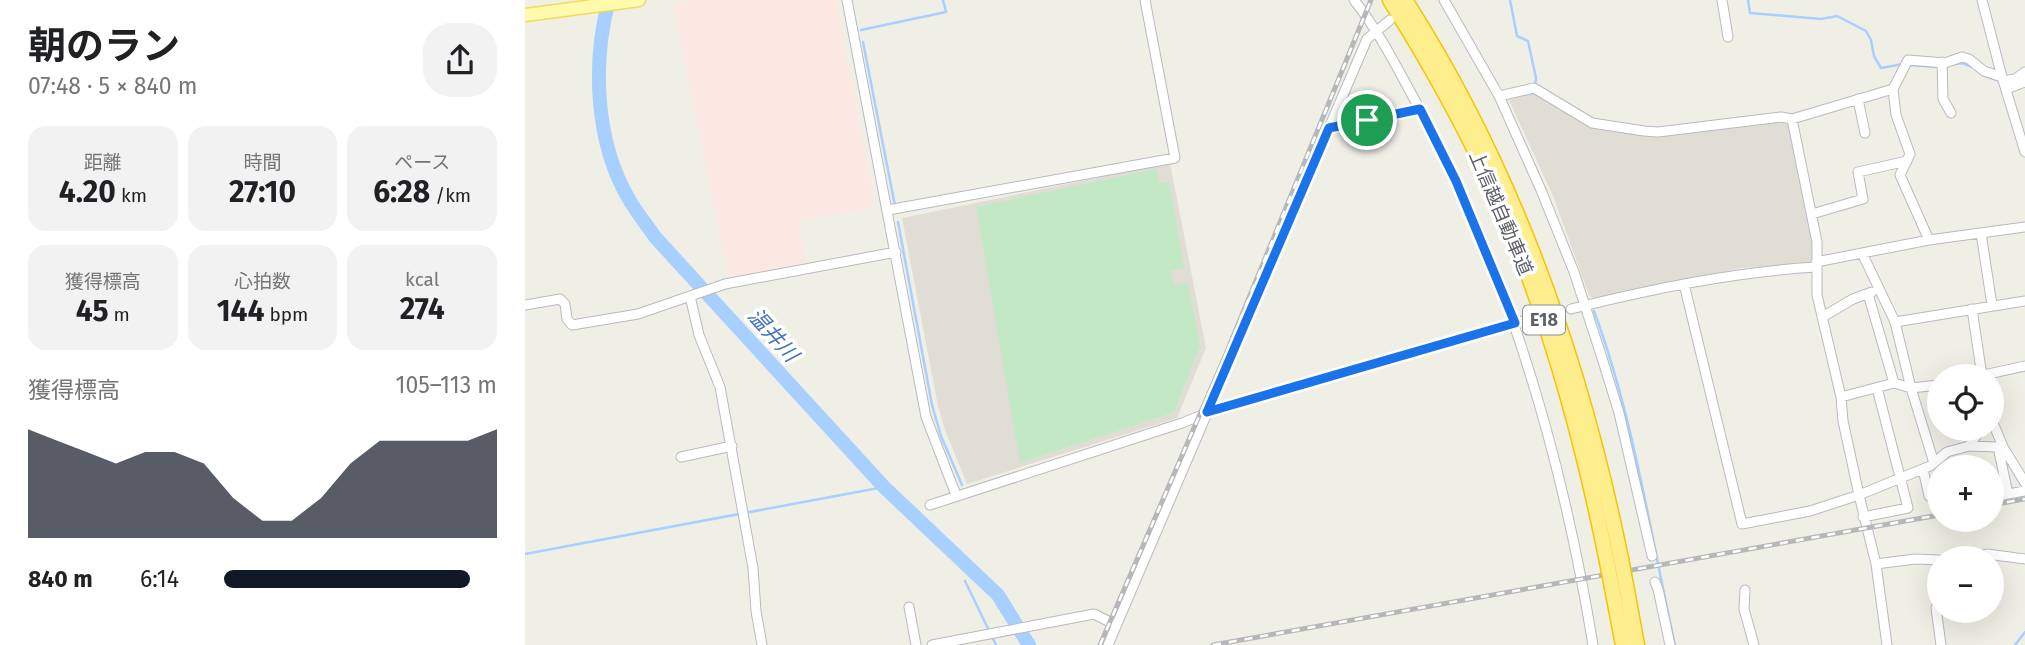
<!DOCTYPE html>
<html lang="ja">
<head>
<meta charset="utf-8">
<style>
  :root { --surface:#fff; --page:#f2f2f2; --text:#202124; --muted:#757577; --accent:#111827 }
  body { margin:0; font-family:"Fira Sans","Noto Sans JP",sans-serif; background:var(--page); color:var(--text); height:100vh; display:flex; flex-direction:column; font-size:26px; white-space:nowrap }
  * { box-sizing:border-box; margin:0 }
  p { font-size:23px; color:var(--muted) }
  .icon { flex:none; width:38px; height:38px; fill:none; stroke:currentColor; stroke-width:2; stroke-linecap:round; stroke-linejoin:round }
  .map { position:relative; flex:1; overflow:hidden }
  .drawer { display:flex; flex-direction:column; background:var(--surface); width:525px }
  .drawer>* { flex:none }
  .buttons { position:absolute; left:1402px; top:364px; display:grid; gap:14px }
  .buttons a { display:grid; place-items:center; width:77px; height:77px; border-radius:50%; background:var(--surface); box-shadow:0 7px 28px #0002; font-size:35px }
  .pin { position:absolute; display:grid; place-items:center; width:60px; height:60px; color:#fff; margin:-30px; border:4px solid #fff; border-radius:50%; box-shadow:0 2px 7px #0007 }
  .round { display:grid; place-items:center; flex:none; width:74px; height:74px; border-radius:28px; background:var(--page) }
  .headline { display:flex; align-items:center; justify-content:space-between; height:119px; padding:0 28px }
  h1 { font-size:38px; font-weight:700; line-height:52px }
  .metrics { display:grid; grid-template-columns:repeat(3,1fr); gap:10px; height:119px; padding:7px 28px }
  .metrics div { display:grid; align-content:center; border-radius:18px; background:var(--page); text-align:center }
  .metrics b { font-size:30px; font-weight:700 }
  .metrics small { font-size:19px; font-weight:400 }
  .metrics p { font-size:19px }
  .chart { height:196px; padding:14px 28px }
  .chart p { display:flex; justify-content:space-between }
  .chart svg { width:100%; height:126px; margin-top:7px; fill:var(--accent); opacity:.7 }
  ul { padding:0 28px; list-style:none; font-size:23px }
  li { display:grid; grid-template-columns:112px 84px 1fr; align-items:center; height:52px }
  li i { height:18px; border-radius:9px; background:var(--accent) }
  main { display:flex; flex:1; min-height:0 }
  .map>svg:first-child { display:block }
  .education { fill:#e0ded4 }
  .medical { fill:#fce8e3 }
  .green { fill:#c2e8c6 }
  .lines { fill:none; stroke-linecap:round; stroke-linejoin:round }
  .stream { stroke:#a7cfff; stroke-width:2.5 }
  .river { stroke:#a7cfff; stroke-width:14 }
  .minor-casing { stroke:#b8bac0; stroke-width:11 }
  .major-casing { stroke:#f4da5b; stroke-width:15 }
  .highway-casing { stroke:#f6c400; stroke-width:17 }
  .minor { stroke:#fff; stroke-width:9 }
  .major { stroke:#fffaac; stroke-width:12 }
  .highway { stroke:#ffee8e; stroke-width:14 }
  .rail-casing { stroke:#b6b7b8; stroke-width:5 }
  .rail { stroke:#fff; stroke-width:2.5; stroke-dasharray:8; stroke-linecap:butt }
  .highway-bridge-casing { stroke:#f6c400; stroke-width:17; stroke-linecap:butt }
  .highway-bridge { stroke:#ffee8e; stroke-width:14 }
  .route-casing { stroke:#fff; stroke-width:14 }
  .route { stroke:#1a73e8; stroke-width:9 }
  .labels { text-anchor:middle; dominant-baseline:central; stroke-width:7; stroke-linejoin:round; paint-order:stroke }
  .shield { fill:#fff; stroke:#8e9095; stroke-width:2 }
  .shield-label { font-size:18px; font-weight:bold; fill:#5d6067 }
  .street-label { font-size:19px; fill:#5d6067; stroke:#fff }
  .water-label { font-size:21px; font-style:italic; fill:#4371bd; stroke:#fff }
</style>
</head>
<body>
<main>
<section class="drawer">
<div class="headline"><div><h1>朝のラン</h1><p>07:48 · 5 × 840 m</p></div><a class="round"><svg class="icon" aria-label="share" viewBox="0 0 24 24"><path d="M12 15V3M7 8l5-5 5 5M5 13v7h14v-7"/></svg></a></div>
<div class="metrics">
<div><p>距離</p><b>4.20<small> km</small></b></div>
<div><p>時間</p><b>27:10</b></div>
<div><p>ペース</p><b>6:28<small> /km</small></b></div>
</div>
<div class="metrics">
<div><p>獲得標高</p><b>45<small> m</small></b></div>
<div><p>心拍数</p><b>144<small> bpm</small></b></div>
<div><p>kcal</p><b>274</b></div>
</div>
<div class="chart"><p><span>獲得標高</span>105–113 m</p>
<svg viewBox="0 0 160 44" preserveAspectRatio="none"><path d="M0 44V6L10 10L20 14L30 18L40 14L50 14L60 18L70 30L80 38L90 38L100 30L110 18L120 10L130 10L140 10L150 10L160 6V44z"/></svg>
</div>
<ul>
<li><b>840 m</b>6:14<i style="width:90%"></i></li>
</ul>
</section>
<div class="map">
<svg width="1500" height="645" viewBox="0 0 1500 645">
  <rect width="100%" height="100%" fill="#f0efe6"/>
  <!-- education -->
  <path class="education" d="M1013 94 1065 125 1132 136 1250 120H1260L1264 125 1289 237V263L1216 268 1070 300 1064 295 1028 196 983 98Z
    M645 163 681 348 652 418 442 484 420 430 413 406 377 218Z"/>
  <!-- medical -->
  <path class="medical" d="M174 0H311L349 201 346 208 274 222 281 262 277 265 208 279 203 275 148 4Z"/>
  <!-- green -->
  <path class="green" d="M631 169 634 183 644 182 659 268 646 271 649 286 663 283 675 346 649 412 495 463 451 207Z"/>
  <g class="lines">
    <!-- stream -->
    <path class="stream" d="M985 0 992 36 1003 41 1011 78 1010 86
      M1223 0 1225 13 1296 19 1312 16 1341 31 1346 40 1349 56 1356 68 1378 64
      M336 30 421 12 418 0
      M338 42 370 206
      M1430 64 1438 63 1447 67
      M1385 65 1413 67
      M1458 75 1474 81
      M997 95 1010 93
      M373 222 407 405 416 436 437 485
      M1069 311C1109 419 1125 533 1150 645
      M0 554 359 487
      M440 581 471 645
      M1490 645 1500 632"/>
    <!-- river -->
    <path class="river" d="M84 0C67 63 70 143 105 201 112 213 122 225 130 237L359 487 473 595 504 645"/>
    <defs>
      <path id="minor" d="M322 0 401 417 431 495
        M829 0C852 29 869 62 887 95 981 262 1037 456 1068 645
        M919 0 974 96
        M1197 0 1203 37
        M1457 0 1477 77 1500 152
        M1417 62 1418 99 1426 113
        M1478 81 1490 79 1500 72
        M1368 89 1371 115 1385 154 1375 175 1404 240
        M1481 89 1500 82
        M1333 99 1340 133
        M1267 119 1292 242V295L1316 397 1318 421 1334 495 1351 564 1362 645
        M804 128 895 109
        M363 210 650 158 620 0
        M1287 214 1338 199 1333 172 1382 161
        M1456 233 1467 305
        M1337 253 1370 322 1386 388 1409 463
        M1291 262 1404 240 1500 227
        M1159 284 1217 524 1285 511 1334 495 1405 466 1422 452 1444 446 1456 429
        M1343 294 1369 383
        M165 296 174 335 195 387 228 568 231 611 237 645
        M0 305 35 299 40 304 42 319 47 325 113 314 200 284 371 252
        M1046 309C1127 289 1208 272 1291 267
        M1447 309 1457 376
        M1299 316 1328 299 1347 292
        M1370 322 1500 301
        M1454 376 1500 366
        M1316 397 1369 383 1386 388 1414 385
        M1466 418 1478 447H1473L1483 494 1500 491
        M1444 446 1473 447
        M1478 447 1500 483
        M156 457 207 446
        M1398 469 1404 496
        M1466 497 1483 494
        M405 505 657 423 692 409 1001 320
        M1338 517 1383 508 1352 388
        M1127 556 1094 413 1077 358 1049 272 1016 190 974 96 1009 88 1067 123 1119 131 1133 132 1256 117 1267 119 1368 89 1383 60 1420 63 1437 57 1444 59 1459 71 1477 77
        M1451 558 1462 554 1500 559
        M1351 564 1390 559 1414 560
        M1130 582 1133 589 1145 645
        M1220 590 1219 609 1229 645
        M384 607 391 645
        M1411 608 1416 645
        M407 645 569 614 591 625
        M583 645 842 39 865 20"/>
      <path id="major" d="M0 15 114 0"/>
      <path id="highway" d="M865 0C902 59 936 119 965 182 1020 302 1056 432 1082 562
        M880 0C990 171 1056 361 1096 559
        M1101 585 1112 645
        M1087 588 1098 645"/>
    </defs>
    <!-- minor casing -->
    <use href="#minor" class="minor-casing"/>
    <!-- major casing -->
    <use href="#major" class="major-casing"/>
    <!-- highway casing -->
    <use href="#highway" class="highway-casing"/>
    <!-- minor -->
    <use href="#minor" class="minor"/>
    <!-- major -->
    <use href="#major" class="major"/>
    <!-- highway -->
    <use href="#highway" class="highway"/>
    <defs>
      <path id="rail" d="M1466 505 1500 499
        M575 645 701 354 846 0
        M688 645 1414 515"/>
    </defs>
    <!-- rail casing -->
    <use href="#rail" class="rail-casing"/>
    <!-- rail -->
    <use href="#rail" class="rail"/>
    <defs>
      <path id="highway-bridge" d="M1096 559 1101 585
        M1082 562 1087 588"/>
    </defs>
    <!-- highway-bridge casing -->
    <use href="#highway-bridge" class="highway-bridge-casing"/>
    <!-- highway-bridge -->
    <use href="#highway-bridge" class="highway-bridge"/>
  </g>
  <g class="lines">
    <defs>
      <path id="route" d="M895 109 931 181 990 323 682 412 804 128Z"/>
    </defs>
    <!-- route casing -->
    <use href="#route" class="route-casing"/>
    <!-- route -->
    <use href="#route" class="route"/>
  </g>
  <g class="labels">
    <!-- shield labels -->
    <rect class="shield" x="998" y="305.5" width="42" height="29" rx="5"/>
    <g class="shield-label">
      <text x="1019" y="320">E18</text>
    </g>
    <!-- street labels -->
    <g class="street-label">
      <text transform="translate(976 213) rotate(67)">上信越自動車道</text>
    </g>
    <!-- water labels -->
    <g class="water-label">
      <text transform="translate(248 335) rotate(48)">温井川</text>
    </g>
  </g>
</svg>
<div class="buttons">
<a><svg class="icon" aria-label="locate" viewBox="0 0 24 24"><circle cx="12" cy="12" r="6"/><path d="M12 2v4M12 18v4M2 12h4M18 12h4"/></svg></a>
<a>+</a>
<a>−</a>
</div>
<div class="pin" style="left:842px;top:120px;background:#1e9e55"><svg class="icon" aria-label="arrive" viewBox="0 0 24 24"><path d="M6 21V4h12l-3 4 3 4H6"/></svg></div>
</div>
</main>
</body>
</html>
